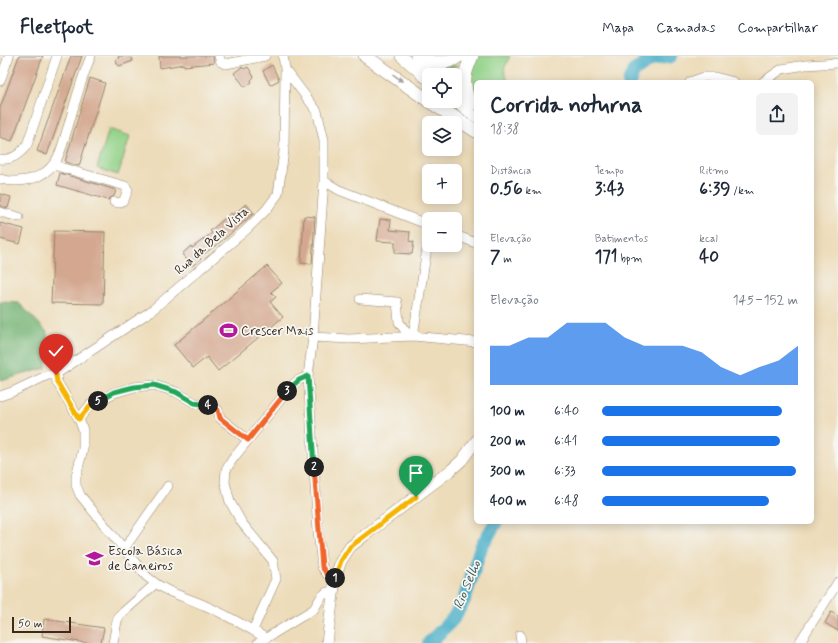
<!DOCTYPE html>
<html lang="pt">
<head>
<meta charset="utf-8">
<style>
  :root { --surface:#fff; --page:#f2f2f3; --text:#1f2937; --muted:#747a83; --line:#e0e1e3; --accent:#1a73e8 }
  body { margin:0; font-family:Mynerve,sans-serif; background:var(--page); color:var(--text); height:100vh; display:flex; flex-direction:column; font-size:15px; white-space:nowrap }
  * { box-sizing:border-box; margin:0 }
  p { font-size:13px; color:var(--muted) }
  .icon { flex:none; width:22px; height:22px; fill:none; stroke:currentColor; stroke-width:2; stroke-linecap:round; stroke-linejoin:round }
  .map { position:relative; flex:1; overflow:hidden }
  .drawer { position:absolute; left:474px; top:24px; width:340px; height:444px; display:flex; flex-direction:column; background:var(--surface); border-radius:6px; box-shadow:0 2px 10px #0003 }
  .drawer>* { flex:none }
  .controls { position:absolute; left:422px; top:12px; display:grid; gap:8px }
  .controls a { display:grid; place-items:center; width:40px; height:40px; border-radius:6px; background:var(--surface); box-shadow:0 2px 10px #0003; font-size:20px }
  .scale { position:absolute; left:12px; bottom:10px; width:59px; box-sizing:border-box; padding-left:4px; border:2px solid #3b2a1e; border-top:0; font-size:11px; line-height:14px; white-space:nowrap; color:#3b2a1e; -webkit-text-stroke:3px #f6f6f2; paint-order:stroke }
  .pin { position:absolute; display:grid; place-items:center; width:34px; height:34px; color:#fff; margin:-41px -17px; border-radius:50% 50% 50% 0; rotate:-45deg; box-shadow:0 0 4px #0007 }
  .pin .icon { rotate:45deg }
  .km { position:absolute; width:20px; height:20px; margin:-10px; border-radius:50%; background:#222; color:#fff; font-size:11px; line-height:20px; text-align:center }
  .round { display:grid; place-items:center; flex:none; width:42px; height:42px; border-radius:6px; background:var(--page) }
  .head { display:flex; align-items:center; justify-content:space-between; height:68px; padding:0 16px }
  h1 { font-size:22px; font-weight:800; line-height:30px }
  .stats { display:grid; grid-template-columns:repeat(3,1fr); gap:6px; height:68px; padding:4px 16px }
  .stats div { display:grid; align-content:center }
  .stats b { font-size:17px; font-weight:800 }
  .stats small { font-size:11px; font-weight:400 }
  .stats p { font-size:11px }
  .chart { height:112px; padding:8px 16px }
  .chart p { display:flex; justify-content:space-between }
  .chart svg { width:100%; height:72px; margin-top:4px; fill:var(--accent); opacity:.7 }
  ul { padding:0 16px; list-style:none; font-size:13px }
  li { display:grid; grid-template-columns:64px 48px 1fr; align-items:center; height:30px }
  li i { height:10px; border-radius:5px; background:var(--accent) }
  header { display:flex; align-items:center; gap:24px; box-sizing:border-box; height:56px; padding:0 20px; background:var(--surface); border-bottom:1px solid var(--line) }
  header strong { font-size:19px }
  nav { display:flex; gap:22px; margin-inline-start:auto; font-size:14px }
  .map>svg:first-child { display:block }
  .green { fill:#92d288; stroke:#667e53 }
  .forest { fill:#75b474; stroke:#586f49 }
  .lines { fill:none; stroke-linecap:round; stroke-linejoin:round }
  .river { stroke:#49afc8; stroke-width:14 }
  .building { fill:#d4a890 }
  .minor-casing { stroke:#94836c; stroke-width:10 }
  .major-casing { stroke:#94836c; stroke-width:12 }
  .highway-casing { stroke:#94836c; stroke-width:14 }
  .minor { stroke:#fff; stroke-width:9 }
  .major { stroke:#fff; stroke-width:11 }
  .highway { stroke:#fff; stroke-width:13 }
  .oneway { fill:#a79f9a }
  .split-1-casing { stroke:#fff; stroke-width:8 }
  .split-2-casing { stroke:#fff; stroke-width:8 }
  .split-3-casing { stroke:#fff; stroke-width:8 }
  .split-4-casing { stroke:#fff; stroke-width:8 }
  .split-5-casing { stroke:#fff; stroke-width:8 }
  .split-6-casing { stroke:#fff; stroke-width:8 }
  .split-1 { stroke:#f5b400; stroke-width:5 }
  .split-2 { stroke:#f0652b; stroke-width:5 }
  .split-3 { stroke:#22a559; stroke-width:5 }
  .split-4 { stroke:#f0652b; stroke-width:5 }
  .split-5 { stroke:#22a559; stroke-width:5 }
  .split-6 { stroke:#f5b400; stroke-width:5 }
  .labels { text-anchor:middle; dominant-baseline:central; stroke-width:3.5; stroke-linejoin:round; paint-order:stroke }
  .street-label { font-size:13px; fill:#3b2a1e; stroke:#f6f6f2 }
  .poi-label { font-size:13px; fill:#3b2a1e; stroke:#f6f6f2; text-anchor:start }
  .water-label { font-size:14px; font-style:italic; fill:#40595a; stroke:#f6f6f2 }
</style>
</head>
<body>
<header>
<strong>Fleetfoot</strong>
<nav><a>Mapa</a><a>Camadas</a><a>Compartilhar</a></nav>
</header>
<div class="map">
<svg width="838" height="587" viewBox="0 0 838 587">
  <rect width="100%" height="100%" fill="#f6f6f2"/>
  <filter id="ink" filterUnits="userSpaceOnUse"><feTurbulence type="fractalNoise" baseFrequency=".025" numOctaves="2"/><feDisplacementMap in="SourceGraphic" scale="8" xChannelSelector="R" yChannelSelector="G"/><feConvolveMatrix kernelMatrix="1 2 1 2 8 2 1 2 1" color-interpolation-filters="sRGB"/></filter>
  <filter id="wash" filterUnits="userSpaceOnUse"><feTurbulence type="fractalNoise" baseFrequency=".012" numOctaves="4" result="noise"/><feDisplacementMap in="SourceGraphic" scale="16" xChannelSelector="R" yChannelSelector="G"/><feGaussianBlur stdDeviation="0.9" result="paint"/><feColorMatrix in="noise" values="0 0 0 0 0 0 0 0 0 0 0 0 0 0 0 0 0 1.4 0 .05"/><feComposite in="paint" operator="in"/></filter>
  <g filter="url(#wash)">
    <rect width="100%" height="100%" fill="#eddcb9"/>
    <!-- green -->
    <path class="green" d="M476 0H510L504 13 508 26H476V40C467 28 471 13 476 0Z
      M458 9 450 19 437 11Z
      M109 73 130 80 118 119 97 112Z"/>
    <!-- forest -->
    <path class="forest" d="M0 246 19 247 47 276 46 312 0 325Z"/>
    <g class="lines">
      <!-- river -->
      <path class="river" d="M629 26 634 15 652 3 671 0
        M429 587 453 563 464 544 481 491 496 466"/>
    </g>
    <g id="blocks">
      <!-- building -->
      <path class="building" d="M19 0H43L12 85 0 81V52Z
        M71 0H82L47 99 37 95Z
        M118 0H131L133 5 119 10 115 4 119 2Z
        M159 0H213L214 7 184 10V8L160 12Z
        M272 9 279 24 270 29 263 15Z
        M242 11 244 13 248 11 254 21 251 24 252 26 245 31 234 17Z
        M90 22 105 27 79 110 65 106Z
        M60 117 116 134 114 140 110 142 108 144 57 129Z
        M0 138 11 141 8 152 0 150Z
        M246 148 254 157 228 180 200 201 201 203 192 210 182 198 191 190 192 192 212 177 210 175 223 164 231 157 233 159Z
        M304 160 315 161 312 208 301 207Z
        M380 163 391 164 390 174 410 176 409 185 414 186 412 198 395 197V186L377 185Z
        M0 167 24 173 20 188 0 183Z
        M54 175 105 176 103 248 51 247Z
        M267 210 282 227 271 236 276 241 270 246 283 261 218 315 207 301 193 312 174 289Z
        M831 556 838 560V575L825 567Z
        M44 563 104 572 101 587H86L42 580Z"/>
    </g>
  </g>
  <g filter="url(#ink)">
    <use href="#blocks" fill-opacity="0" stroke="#94836c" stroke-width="1"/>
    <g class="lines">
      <defs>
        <path id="minor" d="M219 0 221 6 226 8 265 0
          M283 0 285 13 317 55 324 84V125L313 281 308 320 318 475 322 511 327 518 335 522
          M0 25 9 0
          M690 26 704 21H715L734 26
          M763 26 782 13 805 9 838 7
          M0 103C12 105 20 98 27 89L57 0
          M53 109 125 130 128 134 124 144 119 147 114 146
          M0 123C20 128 43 124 55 106 62 96 64 82 68 71 75 47 81 23 91 0
          M324 125 339 134 429 169
          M0 156 19 161
          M455 179 476 187
          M360 243 397 246 399 266 409 280
          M413 280 429 180
          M313 281 349 283 413 280 476 286
          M56 319 59 316 151 255 246 174 266 154 278 138 284 95 285 13
          M56 319 57 326 79 363 83 374V393L76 420V429L80 439 146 520C165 537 184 540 206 550 227 559 247 571 266 582
          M0 340 12 336 48 319H56
          M79 363 90 349 114 337 134 331 154 329 176 336 195 347 210 349 218 354 220 362 248 384
          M124 493 168 430
          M253 574 276 523 273 505 242 467 230 446 225 426 226 414 232 404 292 329 299 324 308 320
          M520 579 521 587
          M113 587 117 565 120 559 155 528
          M258 587 314 553 321 541 327 536 334 537
          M799 587 838 526"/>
        <path id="major" d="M401 0 429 24
          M419 3 439 19
          M455 32 476 48
          M455 45 476 61
          M327 587 335 522 341 505 350 491 365 479 451 414 462 404 476 385"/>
        <path id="highway" d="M365 0 429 45
          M417 0C431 8 445 10 459 0
          M423 19 429 21
          M468 43C462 26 465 15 472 0
          M429 45 476 75"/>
      </defs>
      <!-- minor casing -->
      <use href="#minor" class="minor-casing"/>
      <!-- major casing -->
      <use href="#major" class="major-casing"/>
      <!-- highway casing -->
      <use href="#highway" class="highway-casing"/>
      <!-- minor -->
      <use href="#minor" class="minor"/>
      <!-- major -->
      <use href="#major" class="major"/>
      <!-- highway -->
      <use href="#highway" class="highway"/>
    </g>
    <!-- one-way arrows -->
    <defs><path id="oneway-solid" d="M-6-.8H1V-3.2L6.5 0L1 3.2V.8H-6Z"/></defs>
    <use class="oneway" href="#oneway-solid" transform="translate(398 22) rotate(36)"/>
  </g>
  <g class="lines" filter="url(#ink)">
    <defs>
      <path id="split-1" d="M335 522 341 505 350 491 416 441"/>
      <path id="split-2" d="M314 411 322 511 327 518 335 522"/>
      <path id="split-3" d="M287 335 299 324 308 320 314 411"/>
      <path id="split-4" d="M208 349 218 354 220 362 248 384 287 335"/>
      <path id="split-5" d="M98 345 114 336 134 331 154 329 176 336 195 347 208 349"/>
      <path id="split-6" d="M56 319 57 326 79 363 90 350 98 345"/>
    </defs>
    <!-- split-1 casing -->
    <use href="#split-1" class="split-1-casing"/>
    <!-- split-2 casing -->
    <use href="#split-2" class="split-2-casing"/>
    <!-- split-3 casing -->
    <use href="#split-3" class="split-3-casing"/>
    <!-- split-4 casing -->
    <use href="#split-4" class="split-4-casing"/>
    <!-- split-5 casing -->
    <use href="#split-5" class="split-5-casing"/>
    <!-- split-6 casing -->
    <use href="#split-6" class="split-6-casing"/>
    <!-- split-1 -->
    <use href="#split-1" class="split-1"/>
    <!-- split-2 -->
    <use href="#split-2" class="split-2"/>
    <!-- split-3 -->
    <use href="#split-3" class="split-3"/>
    <!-- split-4 -->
    <use href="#split-4" class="split-4"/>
    <!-- split-5 -->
    <use href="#split-5" class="split-5"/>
    <!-- split-6 -->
    <use href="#split-6" class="split-6"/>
  </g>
  <!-- icons -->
  <defs>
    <symbol id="stadium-bare" viewBox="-9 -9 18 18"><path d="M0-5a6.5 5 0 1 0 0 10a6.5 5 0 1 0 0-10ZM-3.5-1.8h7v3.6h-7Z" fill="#b5179e" stroke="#f6f6f2" stroke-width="2.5" paint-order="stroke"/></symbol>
    <symbol id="school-bare" viewBox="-9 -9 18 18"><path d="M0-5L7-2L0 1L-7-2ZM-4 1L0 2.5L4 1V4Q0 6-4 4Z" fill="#b5179e" stroke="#f6f6f2" stroke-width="2.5" paint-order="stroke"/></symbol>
  </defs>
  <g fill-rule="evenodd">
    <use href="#stadium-bare" x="216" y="262" width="25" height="25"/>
    <use href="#school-bare" x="82" y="490" width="25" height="25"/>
  </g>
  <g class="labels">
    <!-- street labels -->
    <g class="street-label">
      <text transform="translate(212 185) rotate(-42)">Rua da Bela Vista</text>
    </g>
    <!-- poi labels -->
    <g class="poi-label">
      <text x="241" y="275">Crescer Mais</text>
      <text x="108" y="495">Escola Básica<tspan x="108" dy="15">de Caneiros</tspan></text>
    </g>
    <!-- water labels -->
    <g class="water-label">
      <text transform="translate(467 529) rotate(-68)">Rio Selho</text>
    </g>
  </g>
</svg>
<div class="controls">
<a><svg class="icon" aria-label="locate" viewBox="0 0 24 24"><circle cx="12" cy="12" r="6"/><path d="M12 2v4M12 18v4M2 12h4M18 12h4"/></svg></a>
<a><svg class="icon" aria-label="layers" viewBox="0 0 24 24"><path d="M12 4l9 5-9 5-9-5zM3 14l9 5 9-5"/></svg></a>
<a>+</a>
<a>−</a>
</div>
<div class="scale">50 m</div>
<div class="pin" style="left:416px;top:441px;background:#1e9e55"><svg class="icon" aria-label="arrive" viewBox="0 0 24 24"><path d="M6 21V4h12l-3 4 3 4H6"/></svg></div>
<div class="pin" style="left:56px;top:319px;background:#d93025"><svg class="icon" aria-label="check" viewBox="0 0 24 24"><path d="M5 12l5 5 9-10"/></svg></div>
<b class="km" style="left:335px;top:522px">1</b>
<b class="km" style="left:314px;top:411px">2</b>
<b class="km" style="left:287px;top:335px">3</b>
<b class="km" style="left:208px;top:349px">4</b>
<b class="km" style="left:98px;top:345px">5</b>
<section class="drawer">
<div class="head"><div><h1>Corrida noturna</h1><p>18:38</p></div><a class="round"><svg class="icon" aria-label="share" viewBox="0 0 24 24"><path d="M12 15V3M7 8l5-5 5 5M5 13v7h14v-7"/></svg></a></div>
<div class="stats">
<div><p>Distância</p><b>0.56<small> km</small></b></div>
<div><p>Tempo</p><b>3:43</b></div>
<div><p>Ritmo</p><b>6:39<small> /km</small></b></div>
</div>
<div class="stats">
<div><p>Elevação</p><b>7<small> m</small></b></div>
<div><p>Batimentos</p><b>171<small> bpm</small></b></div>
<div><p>kcal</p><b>40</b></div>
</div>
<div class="chart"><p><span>Elevação</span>145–152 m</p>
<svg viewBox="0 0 160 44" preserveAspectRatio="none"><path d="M0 44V20L10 20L20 15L30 15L40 6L50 6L60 6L70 15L80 20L90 20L100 20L110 24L120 33L130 38L140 33L150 29L160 20V44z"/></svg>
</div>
<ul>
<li><b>100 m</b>6:40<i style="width:92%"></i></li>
<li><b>200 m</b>6:41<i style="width:91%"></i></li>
<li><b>300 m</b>6:33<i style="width:99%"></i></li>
<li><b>400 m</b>6:48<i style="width:85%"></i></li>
</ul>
</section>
</div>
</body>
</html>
